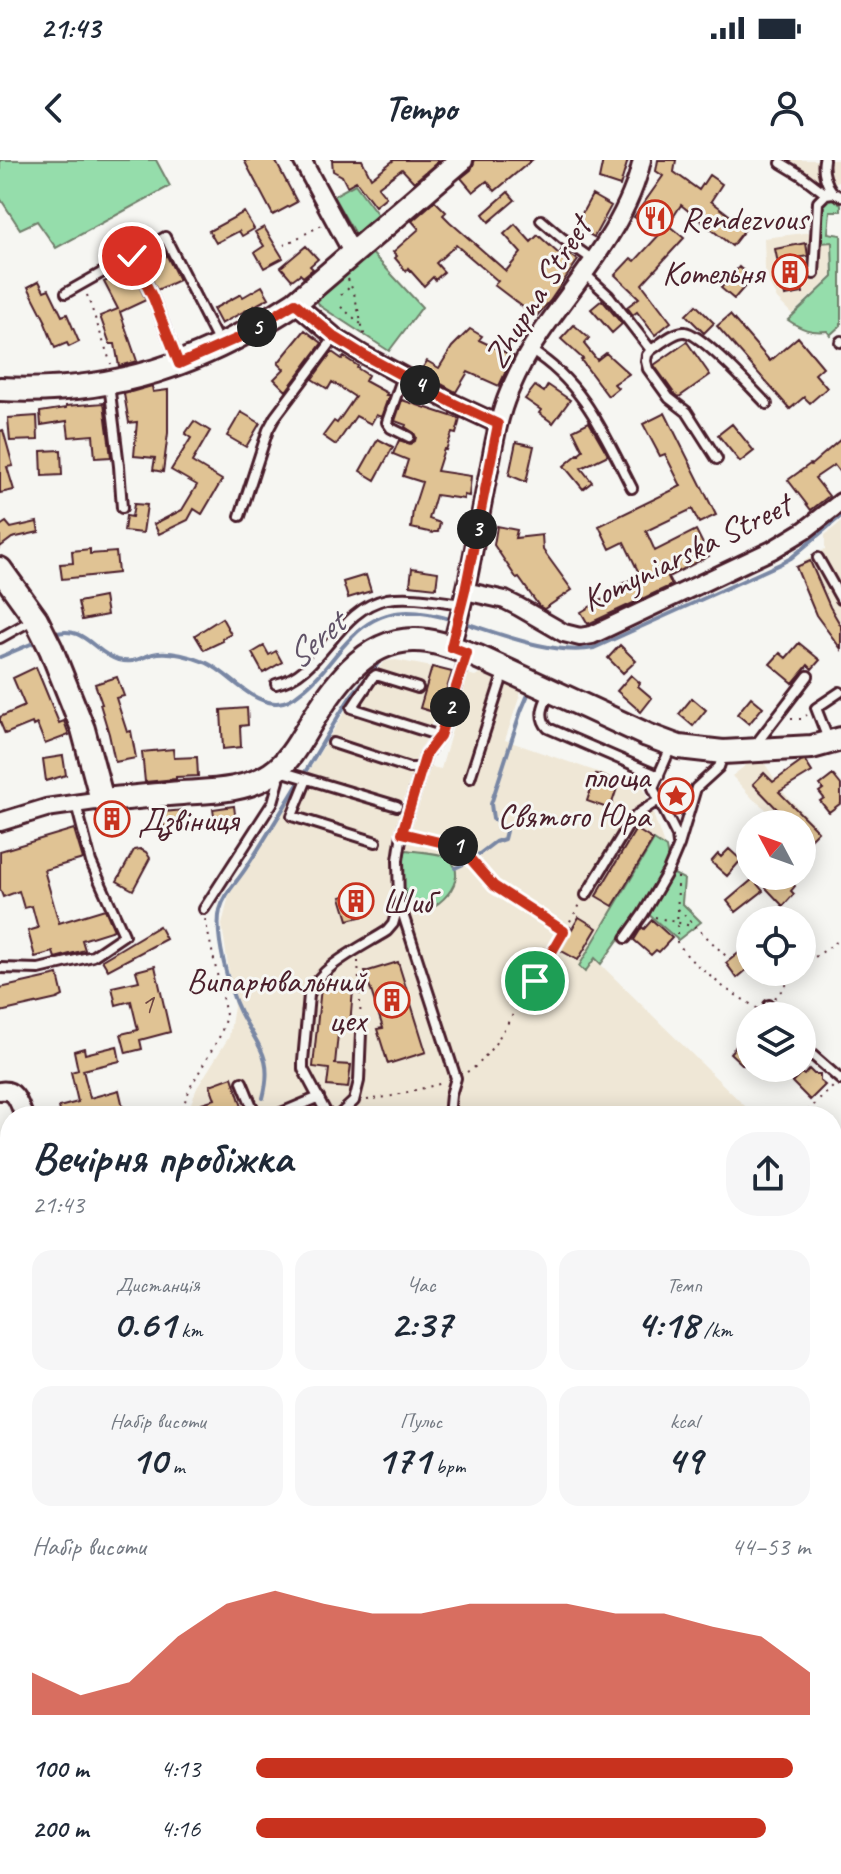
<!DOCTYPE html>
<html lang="uk">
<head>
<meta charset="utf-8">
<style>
  :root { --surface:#fff; --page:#f6f6f7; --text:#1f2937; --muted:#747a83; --accent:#c8321e }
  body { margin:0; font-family:Caveat,sans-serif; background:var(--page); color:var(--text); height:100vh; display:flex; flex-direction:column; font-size:30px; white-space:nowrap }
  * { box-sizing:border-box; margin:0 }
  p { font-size:26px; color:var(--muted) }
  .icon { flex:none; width:44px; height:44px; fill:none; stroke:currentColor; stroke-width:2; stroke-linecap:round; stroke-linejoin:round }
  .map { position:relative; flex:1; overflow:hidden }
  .details { position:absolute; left:0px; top:946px; width:842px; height:768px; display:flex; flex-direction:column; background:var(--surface); border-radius:32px 32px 0 0; box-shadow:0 4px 20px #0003 }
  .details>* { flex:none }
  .needle { width:52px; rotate:311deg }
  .controls { position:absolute; left:736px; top:650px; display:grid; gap:16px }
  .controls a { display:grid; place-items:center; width:80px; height:80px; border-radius:50%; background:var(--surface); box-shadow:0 4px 20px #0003; font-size:40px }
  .pin { position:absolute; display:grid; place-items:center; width:68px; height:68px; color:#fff; margin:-34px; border:4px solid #fff; border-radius:50%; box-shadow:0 2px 8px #0007 }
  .km { position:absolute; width:40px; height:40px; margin:-20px; border-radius:50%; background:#222; color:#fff; font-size:22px; line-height:40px; text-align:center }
  .round { display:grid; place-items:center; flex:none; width:84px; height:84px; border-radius:32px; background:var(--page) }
  .head { display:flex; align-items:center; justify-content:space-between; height:136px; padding:0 32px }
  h1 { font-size:44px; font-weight:600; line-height:60px }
  .metrics { display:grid; grid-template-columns:repeat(3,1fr); gap:12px; height:136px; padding:8px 32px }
  .metrics div { display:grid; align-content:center; border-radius:20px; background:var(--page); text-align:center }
  .metrics b { font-size:40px; font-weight:600 }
  .metrics small { font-size:22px; font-weight:400 }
  .metrics p { font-size:22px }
  .chart { height:224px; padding:16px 32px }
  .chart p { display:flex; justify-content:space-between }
  .chart svg { width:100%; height:144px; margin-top:8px; fill:var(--accent); opacity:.7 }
  ul { padding:0 32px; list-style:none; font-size:26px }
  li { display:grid; grid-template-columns:128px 96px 1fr; align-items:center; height:60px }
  li i { height:20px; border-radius:10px; background:var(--accent) }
  .status { display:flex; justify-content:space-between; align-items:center; height:56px; padding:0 40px; background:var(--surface); direction:ltr }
  .status svg { height:22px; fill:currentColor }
  header { display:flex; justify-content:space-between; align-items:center; height:104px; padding:0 32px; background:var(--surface); font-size:36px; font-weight:600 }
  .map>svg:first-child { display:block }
  .built { fill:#efe7d6 }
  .green { fill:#95ddab; stroke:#707e6b; stroke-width:2 }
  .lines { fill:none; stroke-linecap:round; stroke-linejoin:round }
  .stream { stroke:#7987a4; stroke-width:4 }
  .building { fill:#e0c394; stroke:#4a1f2b; stroke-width:2 }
  .lane-casing { stroke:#4a1f2b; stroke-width:14 }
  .street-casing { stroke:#4a1f2b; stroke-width:22 }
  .secondary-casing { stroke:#4a1f2b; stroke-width:28 }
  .path { stroke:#4a1f2b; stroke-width:2; stroke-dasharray:2 6; stroke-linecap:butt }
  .lane { stroke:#f6f6f2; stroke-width:8 }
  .street { stroke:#f6f6f2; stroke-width:16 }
  .secondary { stroke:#f6f6f2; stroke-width:22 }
  .route-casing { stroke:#fff; stroke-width:16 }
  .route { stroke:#c8321e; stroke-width:10 }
  .labels { text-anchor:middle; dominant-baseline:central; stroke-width:6; stroke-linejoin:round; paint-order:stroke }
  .number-label { font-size:30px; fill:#704845 }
  .poi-label { font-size:34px; fill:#4a1f2b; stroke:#f6f6f2; text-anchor:start }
  .street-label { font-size:34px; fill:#4a1f2b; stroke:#f6f6f2 }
  .water-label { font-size:36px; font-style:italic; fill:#615368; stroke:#f6f6f2 }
</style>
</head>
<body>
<div class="status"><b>21:43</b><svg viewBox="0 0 49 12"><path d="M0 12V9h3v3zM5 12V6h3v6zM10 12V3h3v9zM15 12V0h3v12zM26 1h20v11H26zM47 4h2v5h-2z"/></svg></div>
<header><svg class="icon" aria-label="back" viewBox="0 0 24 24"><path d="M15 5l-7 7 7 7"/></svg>Tempo<svg class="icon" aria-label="person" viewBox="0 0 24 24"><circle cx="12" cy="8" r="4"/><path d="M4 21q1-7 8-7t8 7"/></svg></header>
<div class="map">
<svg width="841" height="1714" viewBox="0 0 841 1714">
  <rect width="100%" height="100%" fill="#f6f6f2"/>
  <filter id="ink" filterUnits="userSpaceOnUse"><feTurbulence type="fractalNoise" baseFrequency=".0125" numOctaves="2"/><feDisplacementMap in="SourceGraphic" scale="16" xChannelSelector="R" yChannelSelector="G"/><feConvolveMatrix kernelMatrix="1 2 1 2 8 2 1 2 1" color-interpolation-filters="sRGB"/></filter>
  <g filter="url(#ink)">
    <!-- built -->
    <path class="built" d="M788 0H841V20L828 26 820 24Z
      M820 71V83H831L832 116 792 154 777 139 770 125 765 109 764 78Z
      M841 362V487L840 488 816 453 796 406 825 389V375Z
      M396 500 432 507 420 548 435 553 414 615 424 617 427 606 441 609 468 514 475 516 483 511 522 529 505 580 644 628 664 685 595 799 755 956H186L197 928 229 877 234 847 222 765 229 735 268 676 346 550 369 516 386 501Z
      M763 601 784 633 819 670 808 681 802 664 778 649 772 654 753 639 732 616 750 602Z"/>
    <!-- green -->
    <path class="green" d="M0 0H156L170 26 56 88 37 61 20 69 0 38Z
      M355 24 378 55 355 74 333 36Z
      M828 39H832L841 44V51H830L828 73 841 75V165L830 175 827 171C811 173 801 169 788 160L833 117 832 82 821 83C821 69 816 48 828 39Z
      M369 90 422 147 389 191 320 146 317 141V136Z
      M654 680 666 688 668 699 663 710 641 748 601 804 595 798 585 812 579 806Z
      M407 690C417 692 442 692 449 699 475 722 422 767 408 745 400 733 403 711 402 696L404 692Z
      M670 712 684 719 682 743 701 762 678 780 647 753Z"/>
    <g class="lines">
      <!-- stream -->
      <path class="stream" d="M462 462C500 474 555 496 594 488L780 404 791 398 841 356
        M54 474C84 464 94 493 118 500 133 504 140 498 153 494 169 490 193 497 207 503 230 514 248 541 275 543 285 544 295 537 302 531 322 516 334 494 352 477 382 446 414 448 453 460
        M0 497 38 481
        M305 612C321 587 335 560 351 536 359 525 374 512 379 501
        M474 698 495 682 504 679 506 671 499 662 493 659 491 644 521 551 530 530
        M455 708 468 702
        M263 938C274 896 258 887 240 852 229 830 214 774 220 750 224 734 237 722 246 708 264 681 281 652 298 624
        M357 1704 361 1714"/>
    </g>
    <!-- building -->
    <path class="building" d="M244 0H275L297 42 273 55Z
      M332 0H362L371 18 394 0H440L414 22 402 9 378 27 386 37 375 46 356 21 347 26 342 16 333 11Z
      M475 0H532L495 31 487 21 473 32 461 18 471 10Z
      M603 0H628L620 26 599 19Z
      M658 0H676L674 12 699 30 709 15 722 24 711 41 746 68 732 86 681 45 668 65 684 78 642 124 671 162 655 175 637 152 633 155 627 147 639 138 615 115 631 98 635 101 660 74 634 57 663 16 656 11Z
      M508 32 515 40 489 62 483 54Z
      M592 35 611 46 594 77 575 66Z
      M435 41 446 52 443 55 450 62 506 111 521 93 504 74 515 64 531 82 538 75 559 94 562 89 578 100 550 141 536 157 494 125 498 121 456 85 436 103 444 112 435 120 433 117 424 126 408 108 406 111 395 98 397 96 393 92 419 69 412 61Z
      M244 52 254 69 242 76 239 71 216 83 209 71Z
      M264 67 283 98 264 108 255 92 264 86 255 72Z
      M806 83 808 96 796 98 803 133 785 136 775 89Z
      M306 86 318 99 310 106 313 109 303 117 300 114 292 120 281 107Z
      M163 88 179 120 157 130 142 100Z
      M739 107 752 118 734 139 721 128Z
      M131 109 146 140 120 152 137 201 119 206 115 184H110L100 156 118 149 104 122Z
      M39 121 44 131 49 129 62 156 67 154 79 182 69 187 67 183 55 188 45 163 46 162 28 127Z
      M262 126 269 138 221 164 213 149 241 134 243 137Z
      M602 140 622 164 612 173 591 149Z
      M696 145 714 163 704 173 686 155Z
      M730 155 770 201 798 177 823 207 815 214 827 228 810 243 804 237 790 249 717 166Z
      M574 165 589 178 584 184 597 200 606 193 629 214 614 224 618 228 608 236 581 200 583 199 561 179Z
      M470 169 482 176 479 180 513 196 499 226 468 212 456 232 420 212 427 201 439 208 452 187Z
      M305 170 322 183 286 231 274 219 284 209 278 203Z
      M687 182 710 215 679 237 674 233 654 205Z
      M332 192 342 199 344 197 358 206 357 208 368 215 365 221 387 233 386 235H389L381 257 376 255 371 264 356 256 336 285 323 276 334 261 337 263 355 237 332 222 328 229 312 219Z
      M548 225 570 240 553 263 539 253 541 250 525 239 535 226 544 232Z
      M152 226 153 232 168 230V273L163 312 153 310 155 298 134 296 137 262 129 263 124 234Z
      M402 240 460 259 456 274 452 273 446 290 444 289 437 311 471 316 469 336 464 335V339L436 335 429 359 440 363 438 372H434L433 373 411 368 413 350 422 322 403 316 408 300 393 294 399 280 410 284 415 281 416 277 414 273 405 267 406 265 395 261Z
      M104 243 111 297 95 298 93 275 69 277 67 261 41 265 40 252 66 248V246Z
      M241 252 260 263 246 287 227 276Z
      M665 253 716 355 699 363 692 349 646 371 655 391 696 370 709 396 668 417 672 425 588 464 581 452 610 435 608 431 640 415 624 382 610 389 599 366 681 326 665 294 660 296 643 264Z
      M37 256 38 280 10 281 8 258Z
      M194 261 210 271 192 302 222 320 202 354 194 349 188 360 159 374 154 364 182 350 197 325 171 310 191 278 185 274Z
      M589 262 608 295 581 308 592 322 583 329 564 306 577 295H580L578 294 583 290 573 270Z
      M732 264 754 291 740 302 718 275Z
      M3 270 13 306 7 307 14 330 0 333V271Z
      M378 279 393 287 375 320 360 311Z
      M841 279V314L834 305 815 318 829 336 811 350 788 320 810 304 811 305Z
      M516 282 534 286 526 322 509 315Z
      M61 290 62 315 42 316 41 291Z
      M134 344 147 345 143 373 124 371 126 356 132 357Z
      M6 362 11 368 37 362 39 372 12 378 0 387V366Z
      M497 366 517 370 515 378 542 375 543 390 572 430 544 449 539 446 519 418 517 419 494 385Z
      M90 389V394L116 392 118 413 62 419 60 404 73 403 72 391Z
      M810 401 830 447 841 466V489L816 455 796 407Z
      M412 408 438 412 436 428 410 425Z
      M366 415 371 431 348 438 343 422Z
      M104 437 107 455 82 460 78 442Z
      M222 458 231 474 222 479 223 481 204 490 195 475Z
      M799 483 820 500 812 509 808 505 793 523 770 504 780 493 786 498Z
      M620 485 636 501 623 513 608 498Z
      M264 486 269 495 276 491 282 502 263 513 252 493Z
      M36 507 59 563 64 561 69 575 45 584 37 564 33 566 32 563 5 574 0 562V557L25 546 13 518Z
      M432 507 452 512 439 554 420 548Z
      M631 515 640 523 638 526 652 538 641 552 617 531Z
      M117 517 124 536 116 538 127 572 131 571 136 598 115 602 109 574 100 544H102L95 524Z
      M751 537 763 547 749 564 737 554Z
      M692 538 706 550 693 566 679 554Z
      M247 548 248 565 240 566 241 587 223 589 221 550Z
      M173 589 174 598 197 597 198 616 176 617V619L145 622 142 592Z
      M63 596 66 615 46 621 43 599Z
      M805 601 812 612 779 632 818 671 808 681 802 675V664H771L781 653 753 624 764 613 773 622 801 602Z
      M596 614 619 622 610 649 587 641Z
      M833 615 841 625V643L829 652 820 641 824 638 819 632 823 629 820 625Z
      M234 646 236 662 229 663 230 667 216 669 213 649Z
      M184 650 186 667 164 669 163 652Z
      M74 669 83 699 44 710 59 763 105 749 114 770 82 780 85 790 55 798 53 792 35 797 28 771 38 768 32 746 24 748 19 731 3 737 0 729V691Z
      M636 669 653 680 613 746 596 736Z
      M140 689 146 692 150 698 133 730 117 721 134 690Z
      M729 689 741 700 727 716 711 702 718 694 721 697Z
      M778 716H785L795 726 791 731 794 734 783 746 766 728Z
      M753 719 763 731 736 752 727 741Z
      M367 730 371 745 362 748 364 756 348 760 341 737Z
      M579 757 597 768 578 800 560 790 567 778 564 777 570 767 572 769Z
      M652 760 672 778 659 792 656 790 651 795 634 780 642 767 644 769Z
      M159 766 166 779 108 810 102 800Z
      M750 784V807L737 818 726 803Z
      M398 802 426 892 388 904 377 869 383 868 365 812Z
      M155 806 170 872 140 880 142 889 126 893 121 874 138 870 131 841 116 845 112 827 139 821 136 811Z
      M58 815 63 836 57 839 0 852V828Z
      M321 827 353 830 350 865 339 864 335 904 351 905 348 928 327 926 329 909 313 907Z
      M750 870V897L743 905 730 893Z
      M117 886 120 901 83 910 90 938 119 930 123 947 87 956H61L59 947 78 942 71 912 78 910 74 891 84 888 85 894Z
      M809 909 814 914H820V921L825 925 810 940 792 922 801 913 804 915Z
      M232 917 245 956H207L202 943 215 939 210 925Z
      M51 1704H75L80 1710 74 1714H36Z"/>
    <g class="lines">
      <defs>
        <path id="lane" d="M824 0C822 11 826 24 833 33
          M781 3 801 15 826 34
          M541 60 562 78 593 100
          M132 96 153 138 178 201
          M585 114 609 136 651 190C660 184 675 171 685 172 702 174 753 230 767 244
          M814 114 818 42 826 34 833 33 841 36
          M66 133 165 77 220 185
          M840 182 841 181
          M530 190C584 223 604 274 632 328
          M651 190 647 195 646 201 648 209 669 238 687 252 717 299
          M403 216 387 262 391 268 409 277
          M109 224 119 306 122 348
          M240 356 268 270 275 257 335 177
          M818 398 841 439
          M0 478 34 459
          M276 524C323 514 337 449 387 439 411 435 438 441 462 444
          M418 528 376 515 372 518 352 548 440 576
          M549 533C543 546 538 557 548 568L659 616
          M828 579 816 548 840 532
          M333 583 409 608H422
          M671 587 653 628 677 676 678 684
          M753 588 808 516
          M470 618 504 512
          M307 619 292 656 376 682
          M586 735 631 661 639 653 659 640
          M400 745 456 918 451 935 449 956
          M204 749 273 642 279 621 277 610 397 646
          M626 778 643 754 668 711 679 685 696 628 719 607 723 595
          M0 808 39 809 93 796 124 775 91 702 76 644
          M769 845 773 856
          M802 886 841 920
          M242 922 256 956
          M274 956 319 937
          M328 956 303 909V901L309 835C319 806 362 787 387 771L393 764 399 744 398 700 402 673 426 594 440 576 443 567 466 495
          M338 956 354 941 359 921 361 872
          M711 1704 718 1714
          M684 1714 699 1704"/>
        <path id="street" d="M302 0 353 94
          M295 143 335 177 364 195 453 243 498 264
          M465 431 505 440 519 447 564 473 580 477 592 475 772 390 805 370 841 342
          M451 487C467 433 476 376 487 320 493 291 497 260 509 232 518 211 528 191 541 173 578 119 628 65 642 0
          M0 662 46 648 102 640
          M0 931C16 928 19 944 24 956
          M0 1099 10 1095
          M832 1501 841 1516
          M832 1571 841 1565
          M284 1704 290 1714
          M103 1714 118 1704
          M595 1714 611 1704"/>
        <path id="secondary" d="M0 229C113 235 202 204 295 143L461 0
          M0 409 36 459 51 489 83 569 102 640C129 638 155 635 182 633 212 631 245 631 271 614 288 603 299 583 309 566 332 528 363 481 413 480 435 479 458 490 478 497L647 575 679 587 723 592 812 587 841 579
          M832 1146 841 1140
          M0 1447 10 1443"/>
      </defs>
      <!-- lane casing -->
      <use href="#lane" class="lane-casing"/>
      <!-- street casing -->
      <use href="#street" class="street-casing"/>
      <!-- secondary casing -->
      <use href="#secondary" class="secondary-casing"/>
      <!-- path -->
      <path class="path" d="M284 85 322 65
        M348 119 354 133 365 178
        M87 135 111 204
        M341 135 350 127
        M341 147 361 164
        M791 559H801L807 555
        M666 629 683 635
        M414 676 460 687 494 726 563 771
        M678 717 677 782 689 798 705 812 726 829 760 850
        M678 749 728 798
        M655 757 695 767
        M358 801 361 863
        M802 806 841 779
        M775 838 797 812
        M467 912 478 905 495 884 581 743
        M367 940 392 936 443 923
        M179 956 191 926 221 874 226 855 205 759
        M802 956 834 926"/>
      <!-- lane -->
      <use href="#lane" class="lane"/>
      <!-- street -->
      <use href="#street" class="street"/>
      <!-- secondary -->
      <use href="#secondary" class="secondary"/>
    </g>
  </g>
  <g class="lines" filter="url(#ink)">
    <defs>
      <path id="route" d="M132 96 153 138 179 204 238 178 295 143 335 177 364 195 453 243 498 264 465 431 451 487 467 493 443 567 440 576 426 594 402 673 460 687 494 726 564 771 535 821"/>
    </defs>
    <!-- route casing -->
    <use href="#route" class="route-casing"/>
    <!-- route -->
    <use href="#route" class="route"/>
  </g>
  <!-- icons -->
  <defs>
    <symbol id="restaurant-ring" viewBox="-11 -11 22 22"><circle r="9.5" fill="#f6f6f2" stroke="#c8321e" stroke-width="1.5"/><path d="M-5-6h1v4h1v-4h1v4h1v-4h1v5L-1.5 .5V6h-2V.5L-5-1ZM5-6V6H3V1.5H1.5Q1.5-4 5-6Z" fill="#c8321e"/></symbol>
    <symbol id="building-ring" viewBox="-11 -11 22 22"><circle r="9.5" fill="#f6f6f2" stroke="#c8321e" stroke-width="1.5"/><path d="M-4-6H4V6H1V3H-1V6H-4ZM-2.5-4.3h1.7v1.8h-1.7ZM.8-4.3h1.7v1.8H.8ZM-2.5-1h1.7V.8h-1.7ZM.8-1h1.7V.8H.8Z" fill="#c8321e"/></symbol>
    <symbol id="sight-ring" viewBox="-11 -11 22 22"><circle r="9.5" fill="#f6f6f2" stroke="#c8321e" stroke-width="1.5"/><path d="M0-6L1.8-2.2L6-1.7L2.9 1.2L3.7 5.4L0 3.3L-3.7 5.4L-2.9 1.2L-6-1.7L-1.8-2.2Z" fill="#c8321e"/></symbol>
  </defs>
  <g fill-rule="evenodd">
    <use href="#restaurant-ring" x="635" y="38" width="40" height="40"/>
    <use href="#building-ring" x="770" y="92" width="40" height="40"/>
    <use href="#sight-ring" x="656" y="616" width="40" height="40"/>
    <use href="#building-ring" x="92" y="639" width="40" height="40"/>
    <use href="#building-ring" x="336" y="721" width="40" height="40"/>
    <use href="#building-ring" x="372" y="820" width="40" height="40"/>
  </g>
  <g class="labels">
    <!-- number labels -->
    <g class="number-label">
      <text x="147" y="843">1</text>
    </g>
    <!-- poi labels -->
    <g class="poi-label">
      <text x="681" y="58">Rendezvous</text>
      <text x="764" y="112" text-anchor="end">Котельня</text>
      <text x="650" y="616" text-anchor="end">площа<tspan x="650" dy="39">Святого Юра</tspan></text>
      <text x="138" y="659">Дзвіниця</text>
      <text x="382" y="741">Шиб</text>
      <text x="366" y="820" text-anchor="end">Випарювальний<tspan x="366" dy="39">цех</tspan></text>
    </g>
    <!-- street labels -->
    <g class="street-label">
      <text transform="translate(537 132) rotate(-58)">Zhupna Street</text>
      <text transform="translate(686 392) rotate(-26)">Komyniarska Street</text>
    </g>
    <!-- water labels -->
    <g class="water-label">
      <text transform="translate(315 480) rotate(-42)">Seret</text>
    </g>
  </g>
</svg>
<div class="controls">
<a><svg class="needle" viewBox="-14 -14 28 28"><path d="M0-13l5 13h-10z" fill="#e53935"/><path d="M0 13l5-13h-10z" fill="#747a83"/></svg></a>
<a><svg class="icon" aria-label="locate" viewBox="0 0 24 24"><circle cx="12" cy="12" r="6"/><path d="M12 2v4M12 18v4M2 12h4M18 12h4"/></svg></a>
<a><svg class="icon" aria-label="layers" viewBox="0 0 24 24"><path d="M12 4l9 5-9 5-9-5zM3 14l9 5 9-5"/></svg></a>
</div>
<div class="pin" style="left:535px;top:821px;background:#1e9e55"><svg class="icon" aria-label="arrive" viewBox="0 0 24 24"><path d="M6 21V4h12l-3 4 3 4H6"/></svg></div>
<div class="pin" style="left:132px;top:96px;background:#d93025"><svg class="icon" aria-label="check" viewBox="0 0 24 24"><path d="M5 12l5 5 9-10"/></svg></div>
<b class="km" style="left:458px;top:686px">1</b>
<b class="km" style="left:450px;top:547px">2</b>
<b class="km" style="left:477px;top:369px">3</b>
<b class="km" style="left:420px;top:225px">4</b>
<b class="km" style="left:257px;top:167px">5</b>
<section class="details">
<div class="head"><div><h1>Вечірня пробіжка</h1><p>21:43</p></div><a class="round"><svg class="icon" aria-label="share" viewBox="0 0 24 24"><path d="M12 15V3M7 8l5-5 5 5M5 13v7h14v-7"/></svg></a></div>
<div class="metrics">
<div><p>Дистанція</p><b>0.61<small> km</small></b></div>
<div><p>Час</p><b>2:37</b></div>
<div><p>Темп</p><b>4:18<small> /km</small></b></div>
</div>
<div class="metrics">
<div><p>Набір висоти</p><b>10<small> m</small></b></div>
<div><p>Пульс</p><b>171<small> bpm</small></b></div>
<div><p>kcal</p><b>49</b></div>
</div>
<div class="chart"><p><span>Набір висоти</span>44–53 m</p>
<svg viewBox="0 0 160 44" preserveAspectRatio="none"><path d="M0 44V31L10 38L20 34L30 20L40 10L50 6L60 10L70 13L80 13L90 10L100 10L110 10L120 13L130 13L140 17L150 20L160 31V44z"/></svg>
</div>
<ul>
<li><b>100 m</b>4:13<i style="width:97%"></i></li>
<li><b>200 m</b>4:16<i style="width:92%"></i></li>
</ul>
</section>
</div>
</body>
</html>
